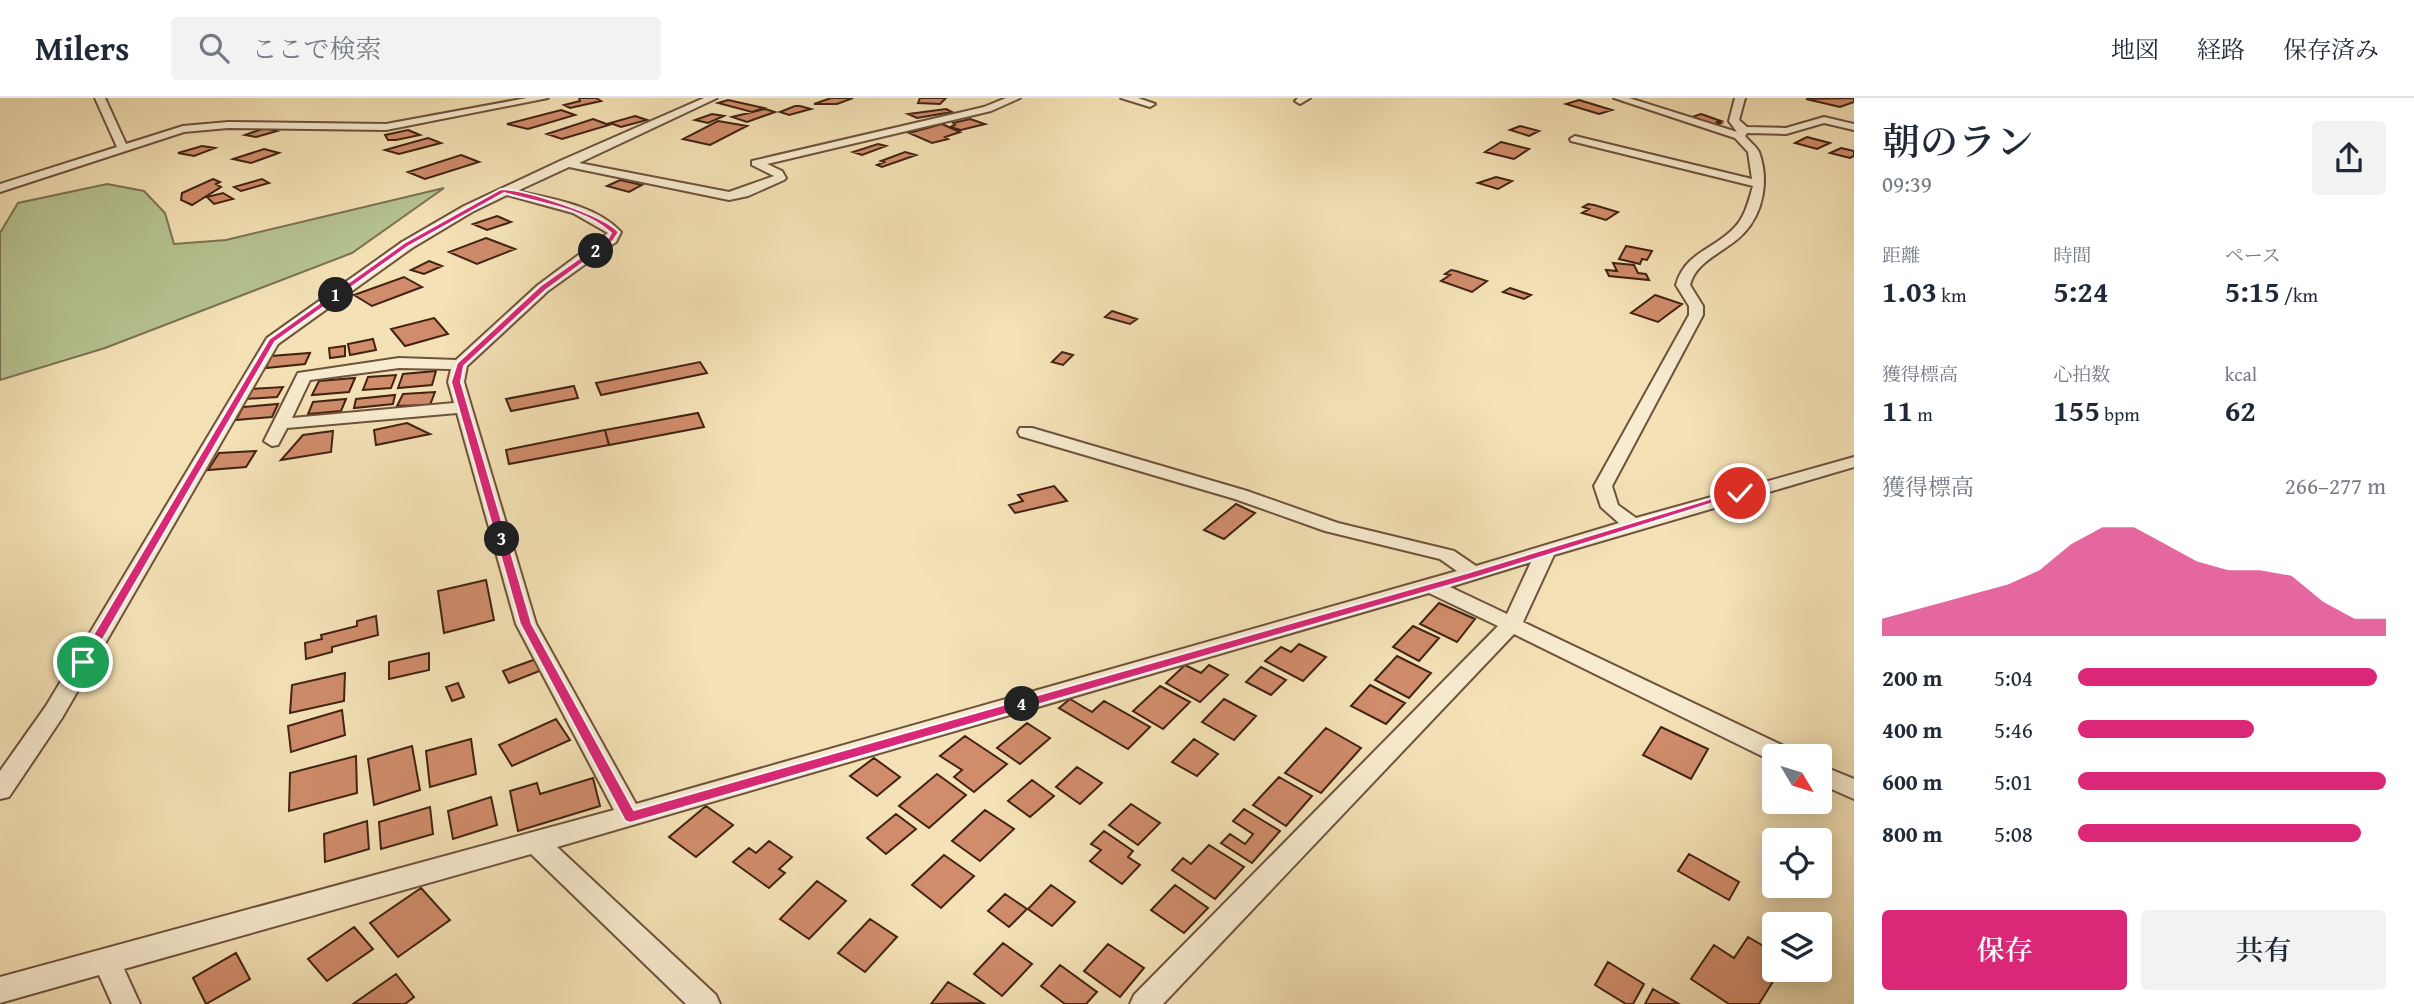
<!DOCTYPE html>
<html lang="ja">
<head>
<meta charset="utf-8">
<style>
  :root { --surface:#fff; --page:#f2f2f3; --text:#1f2937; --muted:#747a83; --line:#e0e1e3; --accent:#db2777 }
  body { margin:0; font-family:"Gentium Book Plus","Noto Serif JP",serif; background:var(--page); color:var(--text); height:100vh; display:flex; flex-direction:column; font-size:26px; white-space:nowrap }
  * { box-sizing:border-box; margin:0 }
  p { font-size:23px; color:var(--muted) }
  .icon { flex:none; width:38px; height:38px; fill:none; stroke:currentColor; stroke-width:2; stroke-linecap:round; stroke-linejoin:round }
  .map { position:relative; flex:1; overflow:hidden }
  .details { display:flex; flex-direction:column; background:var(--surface); width:560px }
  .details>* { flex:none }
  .needle { width:46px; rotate:128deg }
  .fabs { position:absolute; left:1762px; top:646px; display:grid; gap:14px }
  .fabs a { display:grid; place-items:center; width:70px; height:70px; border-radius:7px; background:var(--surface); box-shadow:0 4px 18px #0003; font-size:35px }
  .pin { position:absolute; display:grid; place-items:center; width:60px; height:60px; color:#fff; margin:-30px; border:4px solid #fff; border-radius:50%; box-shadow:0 2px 7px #0007 }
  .km { position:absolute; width:35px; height:35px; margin:-18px; border-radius:50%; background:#222; color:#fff; font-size:19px; line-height:35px; text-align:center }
  .round { display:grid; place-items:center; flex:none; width:74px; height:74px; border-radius:7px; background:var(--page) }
  .headline { display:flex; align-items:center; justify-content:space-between; height:119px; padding:0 28px }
  h1 { font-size:38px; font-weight:600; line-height:52px }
  .figures { display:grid; grid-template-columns:repeat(3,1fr); gap:10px; height:119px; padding:7px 28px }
  .figures div { display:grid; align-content:center }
  .figures b { font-size:30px; font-weight:600 }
  .figures small { font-size:19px; font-weight:400 }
  .figures p { font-size:19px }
  .chart { height:196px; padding:14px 28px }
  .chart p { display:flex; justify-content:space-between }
  .chart svg { width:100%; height:126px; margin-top:7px; fill:var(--accent); opacity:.7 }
  .primary-button { display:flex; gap:14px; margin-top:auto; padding:14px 28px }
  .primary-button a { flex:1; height:80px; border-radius:7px; background:var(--accent); color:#fff; font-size:28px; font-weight:600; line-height:80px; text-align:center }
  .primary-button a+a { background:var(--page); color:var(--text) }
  ul { padding:0 28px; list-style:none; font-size:23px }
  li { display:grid; grid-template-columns:112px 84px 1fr; align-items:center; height:52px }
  li i { height:18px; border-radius:9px; background:var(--accent) }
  header { display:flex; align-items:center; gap:42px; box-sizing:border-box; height:98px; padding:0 35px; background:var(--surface); border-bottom:2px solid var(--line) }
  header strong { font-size:33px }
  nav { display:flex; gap:38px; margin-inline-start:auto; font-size:24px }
  .search { width:490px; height:63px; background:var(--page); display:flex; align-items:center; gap:18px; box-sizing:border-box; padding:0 24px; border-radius:7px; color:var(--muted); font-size:26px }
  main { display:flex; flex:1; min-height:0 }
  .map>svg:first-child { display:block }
  .green { fill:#b6c492; stroke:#7c7352; stroke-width:2 }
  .building { fill:#d08c6b; stroke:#422213; stroke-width:2 }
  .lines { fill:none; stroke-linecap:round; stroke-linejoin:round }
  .street-casing { stroke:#6e523c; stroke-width:4 }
  .street { fill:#f8ecd0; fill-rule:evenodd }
  .route { fill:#db2777; stroke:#fff; stroke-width:2 }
</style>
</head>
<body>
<header>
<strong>Milers</strong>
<div class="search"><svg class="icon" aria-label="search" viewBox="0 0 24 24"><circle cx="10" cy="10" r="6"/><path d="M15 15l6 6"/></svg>ここで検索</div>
<nav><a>地図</a><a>経路</a><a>保存済み</a></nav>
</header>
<main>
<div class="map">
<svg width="1854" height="906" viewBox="0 0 1854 906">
  <rect width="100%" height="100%" fill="#f4e2b6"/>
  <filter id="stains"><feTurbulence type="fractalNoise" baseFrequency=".00286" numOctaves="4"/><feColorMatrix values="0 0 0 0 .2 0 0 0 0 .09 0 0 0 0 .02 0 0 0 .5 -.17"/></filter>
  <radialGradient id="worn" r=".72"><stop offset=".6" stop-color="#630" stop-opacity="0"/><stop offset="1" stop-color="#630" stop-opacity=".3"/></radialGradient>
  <!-- green -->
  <path class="green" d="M107 86 144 93 165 115 174 146 226 142 444 90 352 155 105 250 0 282V135L18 105Z"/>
  <!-- building -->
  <path class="building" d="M596 0 601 3 570 10 564 7 580 3 579 0Z
    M831 0H853L837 6H814Z
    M920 0H946L940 6 918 5Z
    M1854 0V4L1840 9 1806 1Z
    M728 2 764 10 752 14 718 5Z
    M1579 2 1612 12 1599 16 1566 6Z
    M795 8H800L811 11 789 17 780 14Z
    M765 11 775 14 747 24 732 19Z
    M946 11 952 14 917 20 908 16Z
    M561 12 575 17 528 31 507 26Z
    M712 16 724 18 708 25 695 22Z
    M1701 16 1721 23 1716 24 1721 25 1714 28 1689 20Z
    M635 18 647 22 621 29 610 25Z
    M593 21 609 27 562 41 547 36Z
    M970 21 985 26 961 32 950 29 955 27 953 25Z
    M718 23 747 28 710 47 683 41Z
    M942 26 960 34 945 39 948 41 932 45 909 35Z
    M1520 28 1539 33 1529 38 1510 32Z
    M265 30 277 33 256 39 245 37Z
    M408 32 420 37 396 42H388L385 37Z
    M1807 39 1830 45 1817 51 1795 45Z
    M428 40 441 45 399 56 385 52Z
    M1501 44 1529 51 1514 61 1485 54Z
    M878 46 886 48 862 57 853 54Z
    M202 48 215 50 194 58 178 55Z
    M1841 50 1854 53V58L1850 60 1830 55Z
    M264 51 279 55 251 65 233 61Z
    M905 54 916 57 882 69 877 67 884 64 881 63Z
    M461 57 479 64 425 81 408 74Z
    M1496 79 1512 83 1498 91 1478 85Z
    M213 81 220 84 216 86 221 89 192 107 181 102 182 95Z
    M262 81 269 85 241 93 234 89Z
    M620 82 642 87 629 94 607 88Z
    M223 95 233 101 214 106 207 99Z
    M1588 106 1594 107 1618 114 1606 122 1582 115 1589 111 1583 109Z
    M497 118 511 124 487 132 473 126Z
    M486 140 515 151 477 166 449 154Z
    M1626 148 1652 153 1647 162 1642 161 1640 166 1619 161Z
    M429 163 442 168 424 176 411 172Z
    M1613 165 1634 167 1638 175 1646 176 1649 182 1609 178 1606 172 1617 173Z
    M1451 172 1456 173 1487 183 1472 194 1441 183 1450 177 1445 176Z
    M404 179 422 189 372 208 354 197Z
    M1510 190 1531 197 1524 201 1503 194Z
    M1655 197 1682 206 1658 224 1631 215Z
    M1112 213 1137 221 1130 226 1105 219Z
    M434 220 448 236 405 248 391 231Z
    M373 241 376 252 350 257 348 246Z
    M345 248V258L330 260 329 250Z
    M1062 254 1073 257 1063 267 1052 264Z
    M310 255 305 266 266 270 271 258Z
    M700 264 707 275 601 297 596 285Z
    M436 273 432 287 398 290 403 276Z
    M396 277 391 290 363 292 368 279Z
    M355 280 349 294 312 297 319 283Z
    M574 288 578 300 511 313 506 301Z
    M283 289 277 299 246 301 252 291Z
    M435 294 430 307 397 308 403 296Z
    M395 297 393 306 354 310 356 301Z
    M346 301 341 313 308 316 313 304Z
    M278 306 272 319 236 322 243 309Z
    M698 315 704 329 609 347 605 332Z
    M407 325 430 336 376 347 374 332Z
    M605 332 609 347 509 366 506 352Z
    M333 333 331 354 281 362 303 337Z
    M256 353 246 369 208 372 219 355Z
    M1054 388 1067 403 1015 415 1009 407 1023 403 1018 397Z
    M1236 406 1255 415 1224 441 1204 432Z
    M486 482 494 522 444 535 438 493Z
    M1439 505 1475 521 1457 544 1420 526Z
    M376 518 378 537 332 549V554L306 561 305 545 322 541 321 537 357 528V523Z
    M1413 528 1439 540 1419 563 1393 549Z
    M1299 546 1326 559 1303 583 1265 563 1281 549 1291 554Z
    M429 555V572L389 581V564Z
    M1397 558 1431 575 1409 600 1375 582Z
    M536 561 542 572 509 585 503 573Z
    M1185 567 1201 575 1209 567 1228 577 1200 604 1166 585Z
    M1261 569 1286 582 1271 597 1246 584Z
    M345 575 344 603 290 615 292 587Z
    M458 585 464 599 452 603 446 589Z
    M1370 587 1405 605 1386 626 1351 608Z
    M1160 588 1190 604 1163 631 1133 613Z
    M1070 601 1092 614 1104 603 1150 629 1128 651 1059 610Z
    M1224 601 1256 618 1234 642 1202 624Z
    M342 612 345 637 291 654 288 628Z
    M556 621 570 642 512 668 499 647Z
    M1027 625 1050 640 1020 666 997 650Z
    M1661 629 1708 651 1691 681 1643 657Z
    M1326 630 1361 650 1321 695 1285 675Z
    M965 638 1007 666 974 694 954 679 962 672 940 658Z
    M471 641 476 676 430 689 426 653Z
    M1194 641 1218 656 1197 678 1172 664Z
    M412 648 420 692 374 707 368 661Z
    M356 658 357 695 289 713 290 675Z
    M874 660 900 679 877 698 850 678Z
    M1077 669 1102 685 1080 706 1056 689Z
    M937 676 966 697 929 730 899 708Z
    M1279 679 1312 698 1286 728 1253 707Z
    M593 680 600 708 518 733 510 693 537 685 540 696Z
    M1032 682 1054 698 1030 719 1008 703Z
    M491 699 497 727 453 741 448 713Z
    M1131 706 1160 725 1138 747 1109 727Z
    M706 708 733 727 696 759 669 739Z
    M430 709 433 736 381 751 379 724Z
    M1244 711 1280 733 1252 765 1221 745 1230 736 1245 746 1253 736 1233 723Z
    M985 712 1014 731 980 763 952 743Z
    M896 716 916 731 886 756 867 740Z
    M367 723 369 751 325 764 324 736Z
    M1104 733 1133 753 1128 759 1140 767 1122 786 1090 763 1101 752 1091 746Z
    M769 743 792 759 779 771 785 775 769 790 733 764 749 750 756 755Z
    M1209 747 1244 769 1215 801 1172 772 1183 760 1191 766Z
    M1689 756 1739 784 1729 802 1678 773Z
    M944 757 974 778 941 810 912 787Z
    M817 783 846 803 809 841 780 821Z
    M1051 787 1075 804 1052 828 1028 811Z
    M1175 787 1208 810 1184 835 1151 812Z
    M421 790 450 822 398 859 370 825Z
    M1005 796 1027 811 1009 829 988 813Z
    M870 821 897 839 865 874 838 855Z
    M354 829 373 851 327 883 308 861Z
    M1748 839 1774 854V872H1780L1759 906H1729L1691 881 1714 847 1734 860Z
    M1003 845 1032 866 1002 898 974 876Z
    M1108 846 1144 870 1120 899 1084 873Z
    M236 855 250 881 206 906 193 880Z
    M1608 864 1644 886 1633 906H1626L1595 887Z
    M1060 867 1097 894 1086 906H1065L1041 888Z
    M396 876 414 899 405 906H353Z
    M948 884 983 905 931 906Z
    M1653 891 1679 906H1645Z"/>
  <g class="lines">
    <defs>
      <path id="street" d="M95 0H105L126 46 183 28 228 24 386 26 527 0H548L386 32 228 30 184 34 0 94V86L117 49Z
        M704 0H717L579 65 729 94 774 78 752 67V63L984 9 1006 0H1020L991 13 767 66 782 73 786 80 784 82 748 98 729 102 569 69 517 93C552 101 596 107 621 134L616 144 548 193 467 268 464 284 536 526 636 706 1457 473 1440 461 1325 433 1235 401 1020 338 1018 334 1020 330H1032L1247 393 1338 425 1454 453 1476 468 1619 425 1601 409 1594 388 1689 217V208L1676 187C1685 154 1714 152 1735 129 1745 119 1749 102 1753 88L1571 43 1570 41 1575 38 1752 81 1748 54 1735 40 1614 0H1629L1737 34 1729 23 1735 0H1745L1739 22 1747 29 1786 30 1824 19 1854 26V32L1824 25 1786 36 1747 35 1745 38C1749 43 1756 48 1759 54 1769 81 1764 115 1743 136 1726 154 1696 162 1690 187L1703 208V217L1612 388 1618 407 1636 420 1854 359V369L1554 457 1523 524 1792 652 1796 658H1774V664L1514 536 1163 906H1130L1134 897 1498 528 1429 495 557 749 716 897 720 906H686L531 756 124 871 140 906H112L99 877 0 905V879L614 712 516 526 457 315 287 330 278 347 272 348 264 343 298 275 399 260 456 262 538 187 608 135 573 115 507 97 472 114 412 150 278 246 62 620 9 699 0 701V673L46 608 267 240 402 144 464 108 560 63ZM399 270 451 271 448 284 454 305 292 320 310 282ZM1531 464 1507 516 1450 489Z
        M1121 0H1138L1155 6 1150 9Z
        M1310 0 1300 6 1295 3 1298 0Z
        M1820 667 1854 681V701L1820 686Z"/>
    </defs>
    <!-- street casing -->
    <use href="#street" class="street-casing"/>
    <!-- street -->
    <use href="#street" class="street"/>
  </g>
  <!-- route -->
  <path class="route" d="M501 91C526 92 602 116 619 134L613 143 546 192 464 268 461 284 532 526 634 712 1470 474 1736 393 1745 395 1478 479 630 725 625 723 520 526 451 284 457 265 540 188 608 140 611 135C584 110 538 105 504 95L409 148 275 244 88 567H79L77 564 269 241 404 145Z"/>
  <rect width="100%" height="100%" filter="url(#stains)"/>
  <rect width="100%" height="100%" fill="url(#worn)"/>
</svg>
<div class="fabs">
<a><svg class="needle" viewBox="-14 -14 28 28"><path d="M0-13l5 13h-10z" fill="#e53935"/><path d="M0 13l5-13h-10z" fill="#747a83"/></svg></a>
<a><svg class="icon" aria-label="locate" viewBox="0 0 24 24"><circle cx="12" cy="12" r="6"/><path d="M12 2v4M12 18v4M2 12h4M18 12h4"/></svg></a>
<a><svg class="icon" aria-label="layers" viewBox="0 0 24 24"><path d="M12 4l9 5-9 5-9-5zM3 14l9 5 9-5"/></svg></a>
</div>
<div class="pin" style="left:83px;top:564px;background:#1e9e55"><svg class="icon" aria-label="arrive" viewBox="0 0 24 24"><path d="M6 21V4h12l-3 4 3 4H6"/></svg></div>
<div class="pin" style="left:1740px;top:395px;background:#d93025"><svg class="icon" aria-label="check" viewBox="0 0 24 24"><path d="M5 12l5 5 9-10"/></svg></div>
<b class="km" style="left:336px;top:197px">1</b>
<b class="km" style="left:596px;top:153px">2</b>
<b class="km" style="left:502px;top:441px">3</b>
<b class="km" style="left:1022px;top:606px">4</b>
</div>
<section class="details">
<div class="headline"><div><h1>朝のラン</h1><p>09:39</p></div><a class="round"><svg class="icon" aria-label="share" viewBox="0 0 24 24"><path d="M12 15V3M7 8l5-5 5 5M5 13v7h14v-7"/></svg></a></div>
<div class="figures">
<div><p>距離</p><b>1.03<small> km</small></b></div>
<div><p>時間</p><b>5:24</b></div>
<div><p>ペース</p><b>5:15<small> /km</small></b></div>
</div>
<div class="figures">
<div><p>獲得標高</p><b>11<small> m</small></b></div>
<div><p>心拍数</p><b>155<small> bpm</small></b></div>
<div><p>kcal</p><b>62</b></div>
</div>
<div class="chart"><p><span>獲得標高</span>266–277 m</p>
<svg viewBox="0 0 160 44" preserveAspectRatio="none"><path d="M0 44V38L10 35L20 32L30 29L40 26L50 21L60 12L70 6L80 6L90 12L100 18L110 21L120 21L130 23L140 32L150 38L160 38V44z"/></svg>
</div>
<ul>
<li><b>200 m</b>5:04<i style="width:97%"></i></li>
<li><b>400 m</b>5:46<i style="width:57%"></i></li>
<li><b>600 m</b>5:01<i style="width:100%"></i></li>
<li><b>800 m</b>5:08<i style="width:92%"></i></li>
</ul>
<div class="primary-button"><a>保存</a><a>共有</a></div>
</section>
</main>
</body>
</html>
